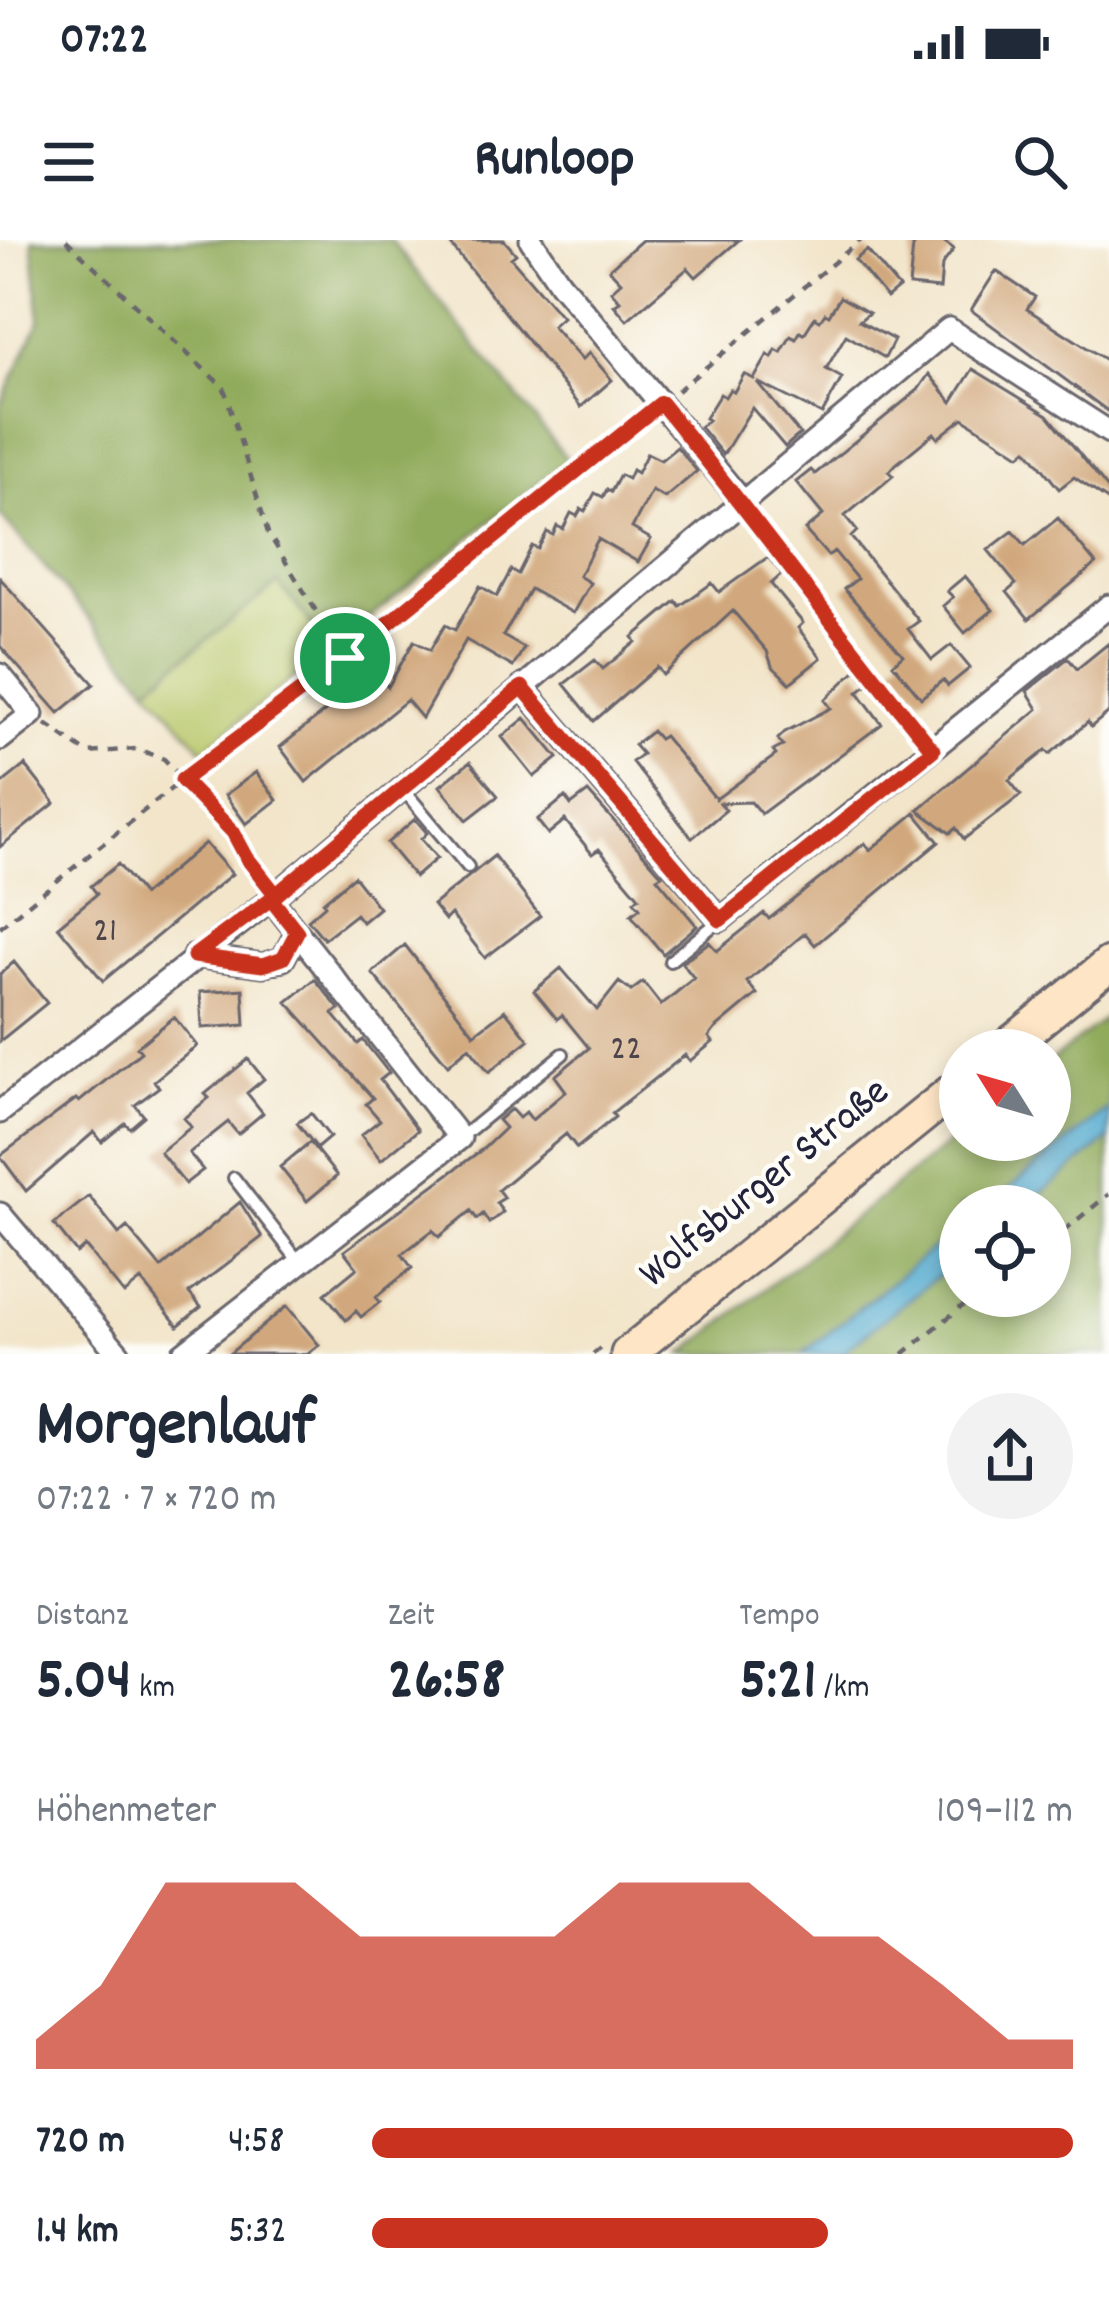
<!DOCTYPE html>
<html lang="de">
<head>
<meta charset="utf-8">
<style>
  :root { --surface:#fff; --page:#f2f2f3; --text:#1f2937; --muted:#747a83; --accent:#c8321e }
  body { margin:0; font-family:Dekko,sans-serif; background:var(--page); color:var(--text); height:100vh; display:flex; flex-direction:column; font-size:45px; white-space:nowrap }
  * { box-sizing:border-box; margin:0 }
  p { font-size:39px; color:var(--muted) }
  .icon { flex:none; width:66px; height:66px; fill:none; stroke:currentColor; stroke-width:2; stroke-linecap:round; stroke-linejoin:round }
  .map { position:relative; height:1114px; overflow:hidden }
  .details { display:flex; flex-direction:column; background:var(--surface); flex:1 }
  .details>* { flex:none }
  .needle { width:78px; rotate:307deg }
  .controls { position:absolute; left:939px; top:789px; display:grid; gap:24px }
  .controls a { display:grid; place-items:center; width:132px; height:132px; border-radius:50%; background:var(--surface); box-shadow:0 6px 18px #0003; font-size:60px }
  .pin { position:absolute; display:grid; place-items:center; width:102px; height:102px; color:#fff; margin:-51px; border:6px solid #fff; border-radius:50%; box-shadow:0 3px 12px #0007 }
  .round { display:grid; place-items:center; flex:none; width:126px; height:126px; border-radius:63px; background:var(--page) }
  .head { display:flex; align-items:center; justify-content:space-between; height:204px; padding:0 36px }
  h1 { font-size:66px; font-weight:700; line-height:90px }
  .stats { display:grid; grid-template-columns:repeat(3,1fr); gap:18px; height:204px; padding:12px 36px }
  .stats div { display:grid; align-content:center }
  .stats b { font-size:60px; font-weight:700 }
  .stats small { font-size:33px; font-weight:400 }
  .stats p { font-size:33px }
  .chart { height:336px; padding:24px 36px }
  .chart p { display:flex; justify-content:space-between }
  .chart svg { width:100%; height:216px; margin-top:12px; fill:var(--accent); opacity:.7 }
  ul { padding:0 36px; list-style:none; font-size:39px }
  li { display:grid; grid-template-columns:192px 144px 1fr; align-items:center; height:90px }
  li i { height:30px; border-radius:15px; background:var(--accent) }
  .status { display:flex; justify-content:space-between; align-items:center; height:84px; padding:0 60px; background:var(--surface); direction:ltr }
  .status svg { height:33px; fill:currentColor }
  header { display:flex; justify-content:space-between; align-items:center; height:156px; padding:0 36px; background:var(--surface); font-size:54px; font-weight:700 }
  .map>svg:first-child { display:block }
  .green { fill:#b7c668; stroke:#6c7452; stroke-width:3 }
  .forest { fill:#91ab5c; stroke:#5a664c; stroke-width:3; fill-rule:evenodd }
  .water { fill:#52aacf; stroke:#3a6685; stroke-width:3 }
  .building { fill:#d1a87d }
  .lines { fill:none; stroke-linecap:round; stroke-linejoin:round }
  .lane-casing { stroke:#6b666d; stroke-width:16 }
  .street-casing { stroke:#6b666d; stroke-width:27 }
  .secondary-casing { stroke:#6b666d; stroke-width:39 }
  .path { stroke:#6b666d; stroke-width:4.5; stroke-dasharray:9 9; stroke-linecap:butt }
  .lane { stroke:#fff; stroke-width:10 }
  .street { stroke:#fff; stroke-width:21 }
  .secondary { stroke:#fde5c5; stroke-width:33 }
  .route-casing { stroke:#fff; stroke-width:24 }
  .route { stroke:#c8321e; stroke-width:15 }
  .labels { text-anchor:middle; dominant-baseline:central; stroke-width:9; stroke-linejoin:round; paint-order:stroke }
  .number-label { font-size:36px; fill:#4e444c }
  .street-label { font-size:42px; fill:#22223b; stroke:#fdfcf7 }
</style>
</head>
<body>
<div class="status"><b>07:22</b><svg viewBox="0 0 49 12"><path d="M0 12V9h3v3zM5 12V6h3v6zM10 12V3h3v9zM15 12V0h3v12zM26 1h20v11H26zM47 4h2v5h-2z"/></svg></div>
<header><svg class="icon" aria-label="menu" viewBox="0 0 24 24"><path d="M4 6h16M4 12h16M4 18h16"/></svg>Runloop<svg class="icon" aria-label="search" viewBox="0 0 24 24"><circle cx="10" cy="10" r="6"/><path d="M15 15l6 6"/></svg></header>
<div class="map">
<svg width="1109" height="1114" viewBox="0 0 1109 1114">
  <rect width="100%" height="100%" fill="#fdfcf7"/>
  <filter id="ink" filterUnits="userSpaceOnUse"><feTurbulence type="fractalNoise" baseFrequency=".00833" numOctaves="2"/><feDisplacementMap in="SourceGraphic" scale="24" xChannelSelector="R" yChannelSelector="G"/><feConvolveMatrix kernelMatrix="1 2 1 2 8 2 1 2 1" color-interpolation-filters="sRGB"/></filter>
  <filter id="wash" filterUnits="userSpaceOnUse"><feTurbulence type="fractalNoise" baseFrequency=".004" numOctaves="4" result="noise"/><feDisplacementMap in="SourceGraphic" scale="48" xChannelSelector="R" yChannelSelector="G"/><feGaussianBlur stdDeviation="2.7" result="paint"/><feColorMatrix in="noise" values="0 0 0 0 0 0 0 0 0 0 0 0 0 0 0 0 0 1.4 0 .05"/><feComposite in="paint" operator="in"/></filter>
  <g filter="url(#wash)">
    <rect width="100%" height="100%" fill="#f2e5ca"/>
    <!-- green -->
    <path class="green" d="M278 342 331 408 203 510 148 447Z"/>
    <!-- forest -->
    <path class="forest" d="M32 0H391L568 220 331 408 278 343 148 447 0 275V166L40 80Z
      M1109 775V1114H683L960 894V900H1050V822ZM960 966H1050V1056H960Z"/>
    <!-- water -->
    <path class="water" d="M1109 868V899L1025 966H987Z
      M960 987V1018L840 1114H802Z"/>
    <g id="blocks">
      <!-- building -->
      <path class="building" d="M447 0H504L516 14 511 18 562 77 552 86 582 120 589 113 612 140 581 167Z
        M642 0H739L696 37 688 28 627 80 614 65 620 61 611 51 621 42 609 29Z
        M918 0H942L954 9 942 25 940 49 909 46 913 7Z
        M867 10 899 48 887 58 855 20Z
        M996 31 1035 57 1027 69 1109 122V172L971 70Z
        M840 57 869 73 859 81 894 100 885 118 846 95 826 129 842 138 822 174 757 142 800 194 785 207 752 168 723 215 700 187 708 180 705 178 720 154 725 157 730 149 734 152 744 134 754 139 768 115 772 118 776 110 781 113 791 96 796 99 800 92 804 94 815 77 820 80 825 73 829 75Z
        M973 129 1048 175 1109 250V261L1074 237 1059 249 1027 209 1020 215 963 178 938 198 934 193 896 224 889 232 893 236 845 276 857 291 851 297 919 381 908 389 932 420 951 405 970 428 948 446 943 440 921 458 893 424 903 415 844 349 857 339 834 311 828 316 805 290 823 275 796 242 811 230 815 234 918 150 929 134 952 162Z
        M677 207 697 231 665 258 652 251 632 288 651 299 638 322 598 299 579 336 590 343 573 373 530 349 503 396 524 408 513 427 466 400 422 478 407 460 306 542 280 507 376 431 388 447 414 401 430 410 445 385 455 390 480 346 497 356 511 330 518 334 532 306 538 309 547 292 553 295 557 286 563 289 571 273 577 276 581 269 585 271 595 253 603 257 607 249 611 252 620 235 628 239 632 230 637 233 647 213 661 220Z
        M1058 278 1096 324 1029 379 1007 352 1016 344 988 310 1013 291 1025 305Z
        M768 317 782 334 771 344 803 383 798 388 821 418 790 443 772 426 767 411 733 371 663 435 657 427 594 481 564 444 595 420 603 429 636 402 633 397 676 361 680 366 712 343 719 352Z
        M965 336 993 370 965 393 943 366 953 357 947 351Z
        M0 338 94 444 59 473 0 406Z
        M1109 403V472L1091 487 1088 482 1050 514 1046 510 1009 540 1021 555 964 599 956 588 950 593 918 570 1038 469 1027 451 1068 418 1077 429Z
        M857 429 868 444 858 452 882 484 761 574 751 562 720 563 726 570 692 598 632 522 642 514 634 505 652 491 659 499 664 496 716 559 776 515 773 511 783 506 778 499 785 492 831 468 825 460Z
        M525 478 558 518 534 537 502 497Z
        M470 522 498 556 467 580 440 546Z
        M25 525 55 563 0 607V545Z
        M256 532 277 560 246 584 225 555Z
        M588 552 662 635 657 638 697 686 663 714 631 675 640 668 634 661 639 657 599 609 592 614 565 580 548 594 537 580 565 557 571 565Z
        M915 573 939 602 815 705 805 693 747 742 757 754 715 789 709 797 713 802 690 821 685 815 612 873 615 877 577 908 566 894 498 950 504 958 496 963 503 972 489 983 483 974 477 979 471 971 439 997 433 990 402 1014 412 1028 376 1057 380 1062 361 1077 356 1071 346 1080 325 1054 357 1028 344 1011 484 908 505 888 498 880 511 869 519 878 526 872 532 880 566 851 555 836 589 808 562 775 557 779 534 751 561 728 597 770 619 742 631 751 643 742 661 765 694 738 682 723 709 702 717 711 764 673 769 679 865 603 870 610Z
        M415 579 427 593 421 599 437 618 415 637 387 603Z
        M205 603 232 634 103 741 58 686 97 654 91 646 118 624 143 655Z
        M494 616 540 676 485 718 451 674 445 680 433 665Z
        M354 636 379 668 362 682 356 674 324 699 308 680 325 665 323 662Z
        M405 705 474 794 505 770 529 800 489 832 469 807 448 825 372 733Z
        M14 722 47 763 0 801V734Z
        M315 739 339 769 333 774 358 804 363 800 389 833 380 840 418 890 381 920 361 895 380 880 366 864 373 858 287 762Z
        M243 749 245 785 202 788 200 752Z
        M174 777 197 806 154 841 159 847 135 865 144 876 130 888 125 883 102 902 94 892 26 951 0 916 76 859 79 862 141 812 137 807Z
        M248 819 264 839 247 853 263 873 238 894 228 882 189 913 203 930 185 944 160 912 191 887 184 878 209 858 205 854Z
        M311 873 330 897 317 908 297 883Z
        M310 902 337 936 307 961 280 927Z
        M89 956 119 994 127 987 161 1028 240 962 262 997 189 1053 201 1067 178 1086 141 1040 124 1054 85 1006 77 1013 54 984Z
        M287 1066 319 1105 308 1114H229Z"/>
    </g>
  </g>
  <g filter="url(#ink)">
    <use href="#blocks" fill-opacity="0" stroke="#6b666d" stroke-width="3"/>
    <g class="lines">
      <defs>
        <path id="lane" d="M743 263 769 302 933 510
          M402 548 468 627
          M670 721 720 680
          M460 898 563 814
          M234 938 300 1023"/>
        <path id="street" d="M531 0 560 43 741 260
          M0 435 32 474 0 499
          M522 447 720 680 1109 366
          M194 716 263 725 283 719 297 692
          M0 872 271 659 949 89 1109 192
          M0 974 119 1114
          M183 1114 460 898 271 659"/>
        <path id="secondary" d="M1003 810 1109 724
          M628 1114 960 845"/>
      </defs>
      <!-- lane casing -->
      <use href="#lane" class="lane-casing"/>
      <!-- street casing -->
      <use href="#street" class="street-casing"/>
      <!-- secondary casing -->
      <use href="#secondary" class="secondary-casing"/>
      <!-- path -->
      <path class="path" d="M66 0 224 148 268 293 345 418
        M677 151 861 0
        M46 484 87 513 137 509 164 519 233 592 261 637
        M0 687 182 540 345 418 644 177
        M1050 1002 1109 954
        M593 1114 604 1105
        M903 1114 975 1056"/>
      <!-- lane -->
      <use href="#lane" class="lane"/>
      <!-- street -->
      <use href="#street" class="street"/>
      <!-- secondary -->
      <use href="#secondary" class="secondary"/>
    </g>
  </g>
  <g class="lines" filter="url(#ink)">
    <defs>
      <path id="route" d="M345 418 182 540 233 592 247 618 276 655 194 716 263 725 283 718 297 692 271 659 276 655C358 585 441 517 522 447L720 680 933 510C840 396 754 277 661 163L345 418"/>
    </defs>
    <!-- route casing -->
    <use href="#route" class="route-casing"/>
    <!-- route -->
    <use href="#route" class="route"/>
  </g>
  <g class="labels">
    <!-- number labels -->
    <g class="number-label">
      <text x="105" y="693">21</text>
      <text x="626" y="811">22</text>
    </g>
    <!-- street labels -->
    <g class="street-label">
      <text transform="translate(766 945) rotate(-39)">Wolfsburger Straße</text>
    </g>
  </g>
</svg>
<div class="controls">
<a><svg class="needle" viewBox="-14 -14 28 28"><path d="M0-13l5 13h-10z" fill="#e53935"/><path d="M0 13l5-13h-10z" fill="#747a83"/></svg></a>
<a><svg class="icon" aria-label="locate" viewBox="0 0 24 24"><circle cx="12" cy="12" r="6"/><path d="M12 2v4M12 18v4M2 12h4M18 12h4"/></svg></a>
</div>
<div class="pin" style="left:345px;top:418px;background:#1e9e55"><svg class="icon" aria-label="arrive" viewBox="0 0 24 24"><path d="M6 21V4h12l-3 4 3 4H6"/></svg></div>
</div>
<section class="details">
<div class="head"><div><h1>Morgenlauf</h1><p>07:22 · 7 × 720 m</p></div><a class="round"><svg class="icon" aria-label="share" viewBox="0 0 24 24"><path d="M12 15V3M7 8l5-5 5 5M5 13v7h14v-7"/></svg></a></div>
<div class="stats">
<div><p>Distanz</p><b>5.04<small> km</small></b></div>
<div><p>Zeit</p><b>26:58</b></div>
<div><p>Tempo</p><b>5:21<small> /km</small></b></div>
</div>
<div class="chart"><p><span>Höhenmeter</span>109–112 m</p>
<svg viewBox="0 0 160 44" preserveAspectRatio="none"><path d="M0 44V38L10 27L20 6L30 6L40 6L50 17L60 17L70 17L80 17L90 6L100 6L110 6L120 17L130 17L140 27L150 38L160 38V44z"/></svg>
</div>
<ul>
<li><b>720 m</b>4:58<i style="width:100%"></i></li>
<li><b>1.4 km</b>5:32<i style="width:65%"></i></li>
</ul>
</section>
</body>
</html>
